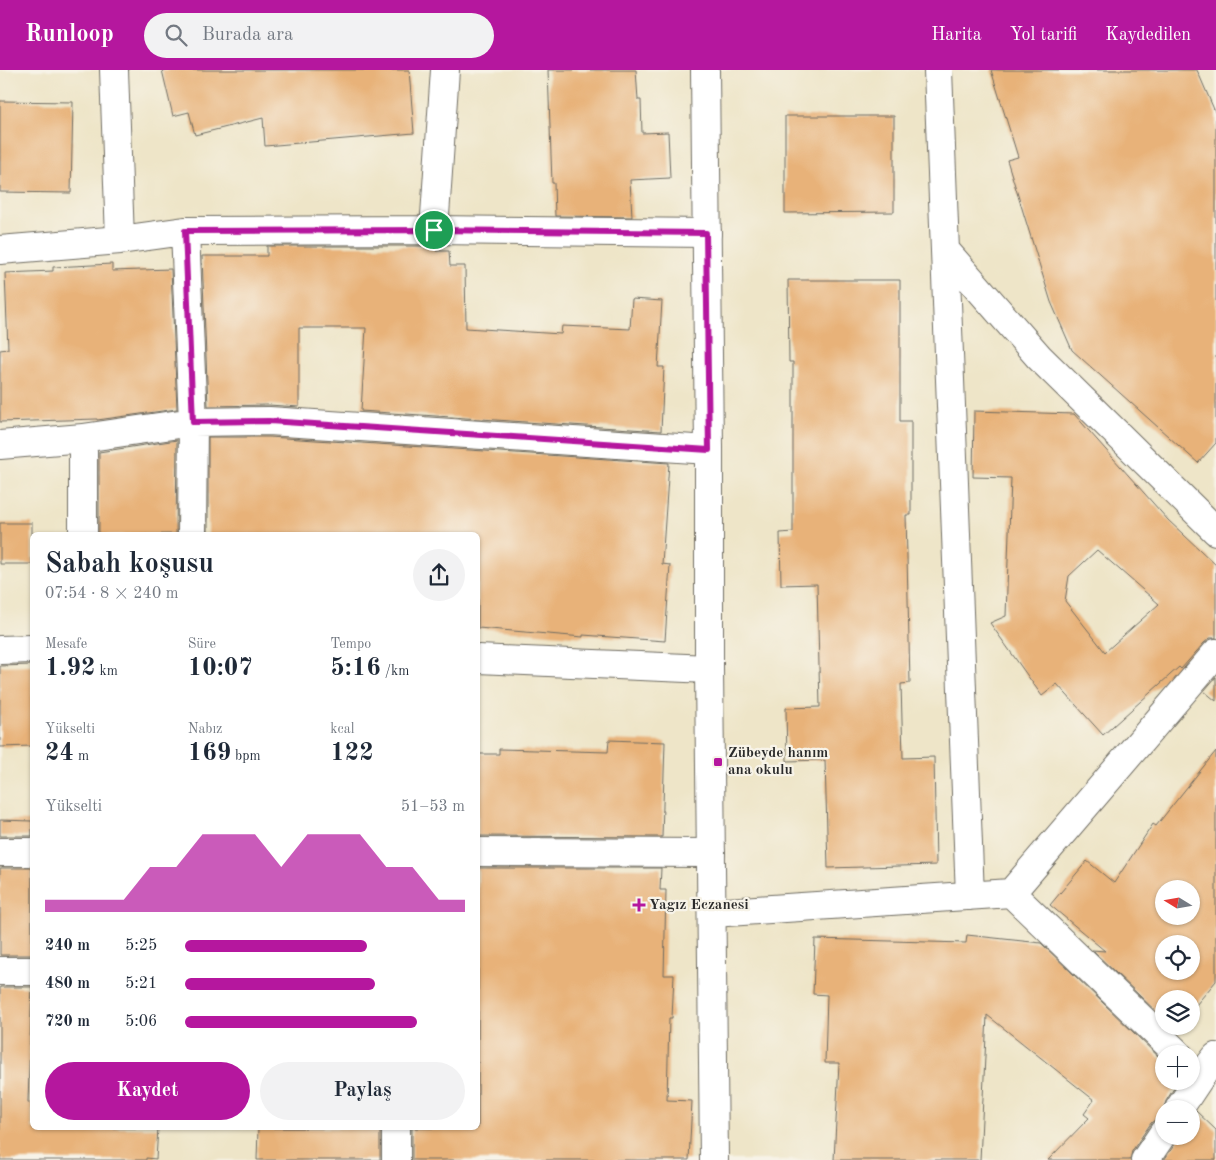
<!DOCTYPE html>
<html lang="tr">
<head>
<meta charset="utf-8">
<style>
  :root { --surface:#fff; --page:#f2f2f3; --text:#1f2937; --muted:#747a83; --accent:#b5179e }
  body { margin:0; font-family:"Old Standard TT",serif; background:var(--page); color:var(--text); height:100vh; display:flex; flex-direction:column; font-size:19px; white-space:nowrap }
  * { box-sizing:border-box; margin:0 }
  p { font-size:16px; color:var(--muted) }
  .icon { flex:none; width:28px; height:28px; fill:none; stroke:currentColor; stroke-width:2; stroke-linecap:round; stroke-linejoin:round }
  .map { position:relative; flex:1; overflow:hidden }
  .details { position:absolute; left:30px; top:462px; width:450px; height:598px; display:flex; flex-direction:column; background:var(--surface); border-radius:8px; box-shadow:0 1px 4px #0004 }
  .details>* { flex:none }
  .needle { width:32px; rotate:281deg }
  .buttons { position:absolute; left:1155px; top:810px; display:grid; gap:10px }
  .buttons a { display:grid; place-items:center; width:45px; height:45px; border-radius:50%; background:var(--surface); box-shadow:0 1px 4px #0004; font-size:25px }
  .pin { position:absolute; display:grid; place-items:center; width:42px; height:42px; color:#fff; margin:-21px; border:2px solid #fff; border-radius:50%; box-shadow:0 1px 5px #0007 }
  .round { display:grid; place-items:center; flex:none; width:52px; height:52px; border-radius:26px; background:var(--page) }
  .headline { display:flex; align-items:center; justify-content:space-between; height:85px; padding:0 15px }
  h1 { font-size:28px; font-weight:800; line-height:38px }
  .stats { display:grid; grid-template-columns:repeat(3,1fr); gap:8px; height:85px; padding:5px 15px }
  .stats div { display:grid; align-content:center }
  .stats b { font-size:25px; font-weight:800 }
  .stats small { font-size:14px; font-weight:400 }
  .stats p { font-size:14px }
  .chart { height:140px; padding:10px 15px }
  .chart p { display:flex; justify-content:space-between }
  .chart svg { width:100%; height:90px; margin-top:5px; fill:var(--accent); opacity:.7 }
  .cta { display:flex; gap:10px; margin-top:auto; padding:10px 15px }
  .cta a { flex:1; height:58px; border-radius:30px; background:var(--accent); color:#fff; font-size:20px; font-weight:800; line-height:58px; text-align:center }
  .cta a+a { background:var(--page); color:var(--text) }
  ul { padding:0 15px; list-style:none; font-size:16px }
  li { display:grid; grid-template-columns:80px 60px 1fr; align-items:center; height:38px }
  li i { height:12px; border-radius:6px; background:var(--accent) }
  header { display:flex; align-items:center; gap:30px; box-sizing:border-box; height:70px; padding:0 25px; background:var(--accent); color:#fff }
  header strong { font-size:24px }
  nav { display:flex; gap:28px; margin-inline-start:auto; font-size:18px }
  .search { width:350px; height:45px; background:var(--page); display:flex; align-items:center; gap:12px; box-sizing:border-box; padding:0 18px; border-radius:28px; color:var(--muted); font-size:19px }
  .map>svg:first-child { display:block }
  .building { fill:#e8b279; fill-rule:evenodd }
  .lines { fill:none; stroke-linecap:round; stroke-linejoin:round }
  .street-casing { stroke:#6f6c62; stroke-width:30 }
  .secondary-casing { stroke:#6f6c62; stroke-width:30 }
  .street { stroke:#fff; stroke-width:28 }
  .secondary { stroke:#fff; stroke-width:28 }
  .route-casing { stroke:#fff; stroke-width:10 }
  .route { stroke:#b5179e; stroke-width:6 }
  .poi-dot { fill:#b5179e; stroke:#f7f3e8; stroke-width:2 }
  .labels { text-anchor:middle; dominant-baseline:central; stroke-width:4.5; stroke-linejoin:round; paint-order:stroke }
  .poi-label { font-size:15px; font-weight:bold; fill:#2b2b2b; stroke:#f7f3e8; text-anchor:start }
</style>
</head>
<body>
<header>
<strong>Runloop</strong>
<div class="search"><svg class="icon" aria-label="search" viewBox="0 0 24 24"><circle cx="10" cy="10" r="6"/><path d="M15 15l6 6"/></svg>Burada ara</div>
<nav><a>Harita</a><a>Yol tarifi</a><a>Kaydedilen</a></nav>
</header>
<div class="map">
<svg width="1216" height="1090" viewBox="0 0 1216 1090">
  <rect width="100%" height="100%" fill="#f7f3e8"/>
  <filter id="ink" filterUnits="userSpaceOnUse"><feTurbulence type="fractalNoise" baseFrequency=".02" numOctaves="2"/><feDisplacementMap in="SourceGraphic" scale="10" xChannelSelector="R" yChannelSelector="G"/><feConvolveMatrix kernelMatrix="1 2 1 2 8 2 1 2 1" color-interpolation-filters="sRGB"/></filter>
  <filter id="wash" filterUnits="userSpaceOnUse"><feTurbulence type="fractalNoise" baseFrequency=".0096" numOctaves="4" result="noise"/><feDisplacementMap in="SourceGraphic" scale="20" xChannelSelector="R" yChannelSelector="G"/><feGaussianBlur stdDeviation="1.12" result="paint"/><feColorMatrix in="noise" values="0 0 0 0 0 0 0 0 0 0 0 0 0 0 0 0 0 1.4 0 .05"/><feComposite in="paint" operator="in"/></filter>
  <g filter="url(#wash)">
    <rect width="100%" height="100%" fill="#eee5c8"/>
    <g id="blocks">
      <!-- building -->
      <path class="building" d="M162 0H409L414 63 265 76 263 48 195 65 189 42 173 46Z
        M548 0H636L638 30H641L642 63 668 62 670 108 630 110 632 147 555 146 554 113H552Z
        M991 0H1197L1216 44V373L1198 393 1072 280 1051 232 1007 90 1018 87Z
        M0 31 73 32 71 123 0 122Z
        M785 46H894V142L785 143Z
        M267 176H436V181H449L450 196H465L466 258 561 264 562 256 630 259 632 229 662 231 658 297H664L661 361 361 341 366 258H299V337L269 335 208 336 202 186H267Z
        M112 194V201L171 199 177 339 97 350V349L0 352V280L8 279 5 203 53 201V197Z
        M788 210H900V351H911V445H906L910 613 901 614 903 688 934 687 936 795 828 798 825 690 787 691 786 638 820 637 817 514 781 515 780 463 793 462V292H789Z
        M974 341 1074 344 1168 450 1216 495V568H1210L1204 573 1181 599 1179 597 1103 665 1057 614 1042 626 990 553 1006 546 1011 408 973 407ZM1097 480 1159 534 1105 582 1065 531 1069 506Z
        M208 367H269L669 393 662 494 670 495 665 571 583 565V567L478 558V465H208Z
        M177 370 176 464 99 465V382Z
        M0 453H32V494H0Z
        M32 595V676L0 677V596Z
        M1216 607V631L1204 621Z
        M609 670 665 672 662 767 478 766V684H499V679L608 682Z
        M1216 681V911L1191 941V929H1164V949L1092 880 1105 881 1050 835 1087 791 1114 813 1153 754 1156 756ZM1164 819H1191V846H1164ZM1164 874H1191V901H1164Z
        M0 750 32 751V766H0Z
        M0 798H32V885H0Z
        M478 798H661L660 820H666L664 905H674L672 948H669L667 1030 692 1031 689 1090H412V1058H478Z
        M967 865 1041 873 1164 992V1011H1177L1178 1012 1166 1031 1164 1038V1047L1157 1048 1151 1053 1132 1081 1130 1090H1048L1089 1048 1084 1044 1094 1030 987 945 980 1090H834L839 993H825L827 925 813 924 815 869 966 873Z
        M0 917H32L28 1032 32 1033V1058H158L156 1089 146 1088V1090H0Z
        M1196 1041 1216 1060V1090H1164L1177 1071 1179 1066H1191V1048Z
        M258 1058H380V1090H257Z"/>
    </g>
  </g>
  <g filter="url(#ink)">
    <use href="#blocks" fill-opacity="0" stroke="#6f6c62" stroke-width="1"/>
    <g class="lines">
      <defs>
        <path id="street" d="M114 0 120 170
          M938 0 970 826
          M434 160 707 163
          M185 161 193 352 192 465
          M0 180 120 170 185 161 434 160 445 0
          M945 180 1039 287 1216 461
          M83 368V465
          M0 375 83 368 193 352 269 351 709 380
          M0 580 32 579
          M478 589 709 599
          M0 782H32
          M478 782 711 783
          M712 843 1011 823
          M0 901H32
          M1178 984 1011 823 1216 583
          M1179 1039 1201 1006 1216 987
          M396 1090V1058
          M1145 1090 1164 1062"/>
        <path id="secondary" d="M705 0 709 380V599L714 1090"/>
      </defs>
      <!-- street casing -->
      <use href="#street" class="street-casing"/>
      <!-- secondary casing -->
      <use href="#secondary" class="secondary-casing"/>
      <!-- street -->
      <use href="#street" class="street"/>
      <!-- secondary -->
      <use href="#secondary" class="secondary"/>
    </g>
  </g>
  <g class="lines" filter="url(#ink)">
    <defs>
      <path id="route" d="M434 160 706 163 709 380 269 351 193 352 185 161Z"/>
    </defs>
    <!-- route casing -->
    <use href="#route" class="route-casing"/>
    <!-- route -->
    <use href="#route" class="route"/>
  </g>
  <!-- markers -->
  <g class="poi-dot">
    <rect x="713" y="687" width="10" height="10" rx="2.5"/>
    <path d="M636.5 827.5h5v5h5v5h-5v5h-5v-5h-5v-5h5z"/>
  </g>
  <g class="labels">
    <!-- poi labels -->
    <g class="poi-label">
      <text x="728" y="683">Zübeyde hanım<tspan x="728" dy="17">ana okulu</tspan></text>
      <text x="649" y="835">Yagız Eczanesi</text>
    </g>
  </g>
</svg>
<div class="buttons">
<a><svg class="needle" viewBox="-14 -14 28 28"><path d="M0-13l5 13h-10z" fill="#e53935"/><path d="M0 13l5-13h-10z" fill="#747a83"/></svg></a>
<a><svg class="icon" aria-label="locate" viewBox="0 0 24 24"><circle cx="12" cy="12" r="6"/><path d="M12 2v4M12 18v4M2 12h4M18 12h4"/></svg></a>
<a><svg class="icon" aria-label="layers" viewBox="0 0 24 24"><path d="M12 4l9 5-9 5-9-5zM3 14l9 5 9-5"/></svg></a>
<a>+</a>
<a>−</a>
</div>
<div class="pin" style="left:434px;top:160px;background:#1e9e55"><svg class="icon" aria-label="arrive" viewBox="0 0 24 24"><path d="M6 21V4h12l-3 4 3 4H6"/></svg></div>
<section class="details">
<div class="headline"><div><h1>Sabah koşusu</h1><p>07:54 · 8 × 240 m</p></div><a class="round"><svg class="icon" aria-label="share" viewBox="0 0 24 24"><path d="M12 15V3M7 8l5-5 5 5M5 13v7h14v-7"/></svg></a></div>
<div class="stats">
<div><p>Mesafe</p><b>1.92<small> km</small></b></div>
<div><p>Süre</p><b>10:07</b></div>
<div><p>Tempo</p><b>5:16<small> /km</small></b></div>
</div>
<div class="stats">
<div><p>Yükselti</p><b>24<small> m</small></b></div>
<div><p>Nabız</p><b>169<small> bpm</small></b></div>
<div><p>kcal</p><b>122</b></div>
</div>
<div class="chart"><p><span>Yükselti</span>51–53 m</p>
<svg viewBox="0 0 160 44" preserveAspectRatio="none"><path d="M0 44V38L10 38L20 38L30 38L40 22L50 22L60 6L70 6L80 6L90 22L100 6L110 6L120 6L130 22L140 22L150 38L160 38V44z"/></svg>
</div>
<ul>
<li><b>240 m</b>5:25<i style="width:65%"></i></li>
<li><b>480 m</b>5:21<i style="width:68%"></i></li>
<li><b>720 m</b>5:06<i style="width:83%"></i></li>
</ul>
<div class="cta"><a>Kaydet</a><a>Paylaş</a></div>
</section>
</div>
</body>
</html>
